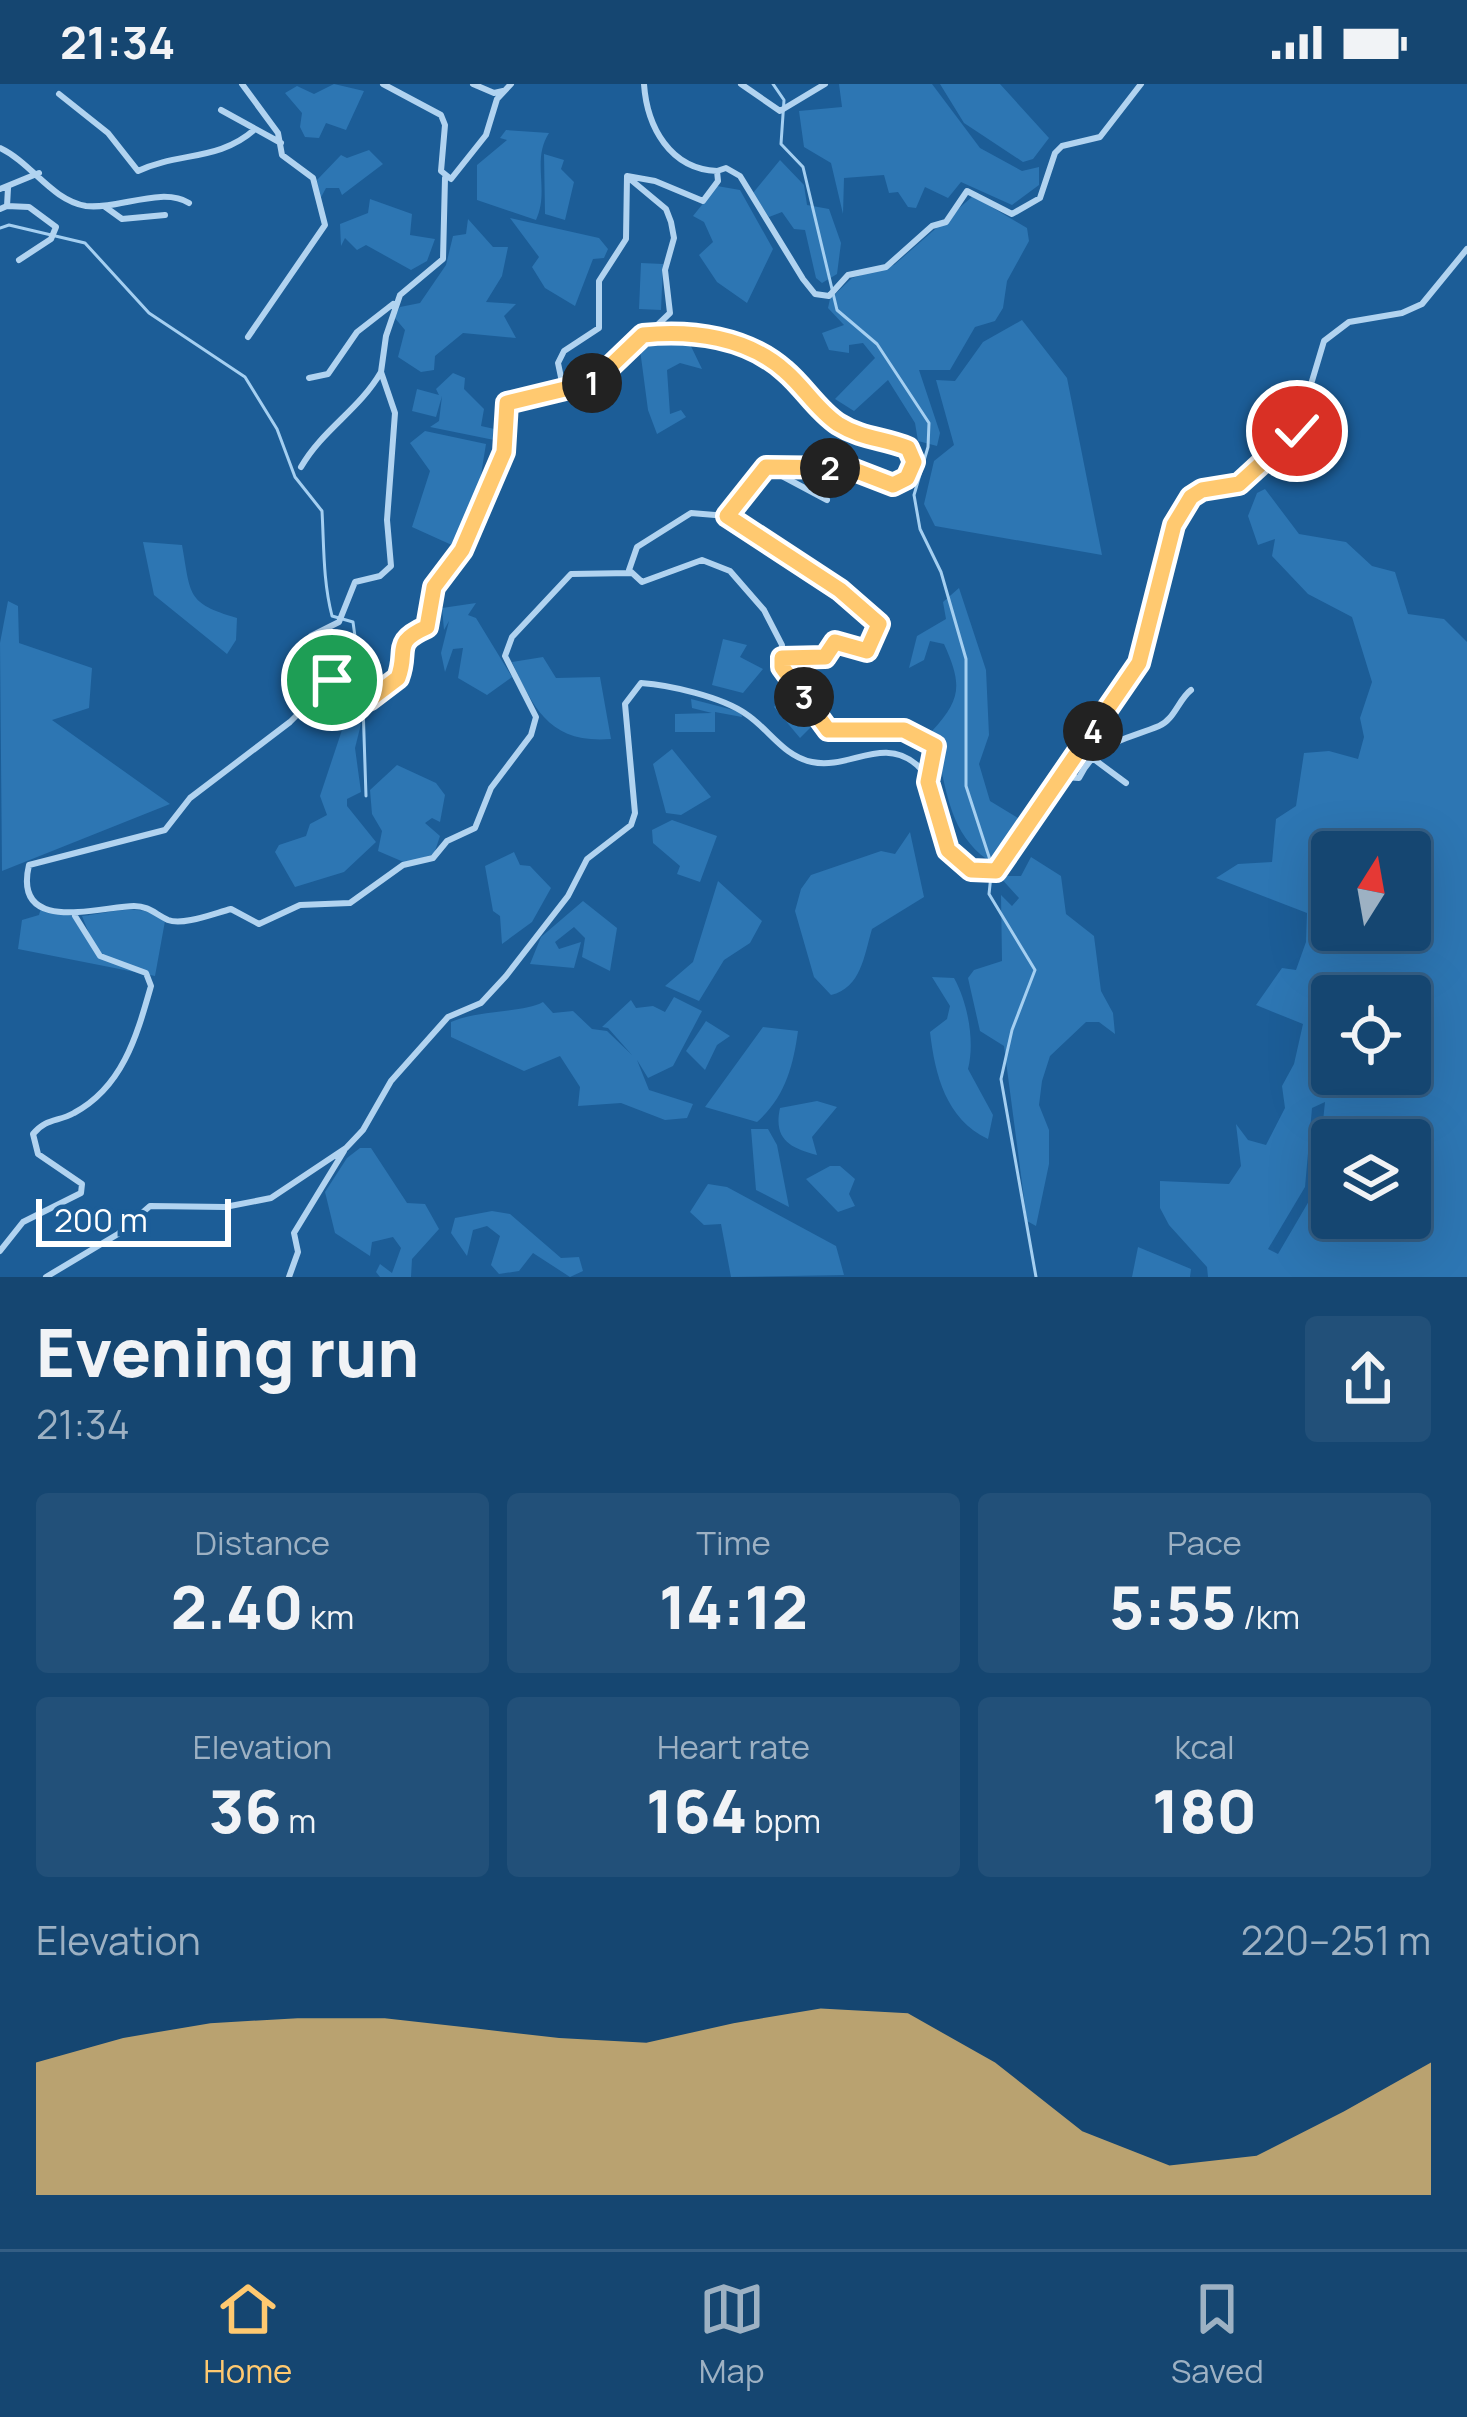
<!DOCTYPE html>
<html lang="en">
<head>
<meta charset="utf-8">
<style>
  :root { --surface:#154671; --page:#225079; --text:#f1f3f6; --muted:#9db1c3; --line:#345e84; --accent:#ffc970 }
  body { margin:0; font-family:Manrope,sans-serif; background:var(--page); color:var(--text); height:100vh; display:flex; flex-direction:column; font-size:45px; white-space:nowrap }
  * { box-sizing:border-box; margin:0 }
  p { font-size:39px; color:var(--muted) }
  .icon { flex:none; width:66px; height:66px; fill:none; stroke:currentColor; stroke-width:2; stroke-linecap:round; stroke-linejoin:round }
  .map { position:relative; height:1193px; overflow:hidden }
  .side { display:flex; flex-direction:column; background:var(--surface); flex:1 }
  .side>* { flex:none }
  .needle { width:78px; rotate:11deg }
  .fabs { position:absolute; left:1311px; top:747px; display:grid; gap:24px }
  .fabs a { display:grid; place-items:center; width:120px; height:120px; border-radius:12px; background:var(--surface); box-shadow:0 12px 48px #0002,0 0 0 3px var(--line); font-size:60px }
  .scale { position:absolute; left:36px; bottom:30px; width:195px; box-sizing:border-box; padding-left:12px; border:6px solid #fff; border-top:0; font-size:33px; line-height:42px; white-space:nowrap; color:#fff; -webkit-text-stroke:9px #1c5d97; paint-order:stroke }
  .pin { position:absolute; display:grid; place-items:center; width:102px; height:102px; color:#fff; margin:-51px; border:6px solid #fff; border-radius:50%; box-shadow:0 3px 12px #0007 }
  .km { position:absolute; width:60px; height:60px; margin:-30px; border-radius:50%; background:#222; color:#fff; font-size:33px; line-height:60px; text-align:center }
  .round { display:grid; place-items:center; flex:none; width:126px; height:126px; border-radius:12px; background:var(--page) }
  .head { display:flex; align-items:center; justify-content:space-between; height:204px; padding:0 36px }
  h1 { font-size:66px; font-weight:800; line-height:90px }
  .stats { display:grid; grid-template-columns:repeat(3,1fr); gap:18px; height:204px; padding:12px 36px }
  .stats div { display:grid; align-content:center; border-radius:12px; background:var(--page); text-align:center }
  .stats b { font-size:60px; font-weight:800 }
  .stats small { font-size:33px; font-weight:400 }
  .stats p { font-size:33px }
  .chart { height:336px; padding:24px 36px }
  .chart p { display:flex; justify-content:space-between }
  .chart svg { width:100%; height:216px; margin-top:12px; fill:var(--accent); opacity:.7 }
  .status { display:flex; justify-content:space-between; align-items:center; height:84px; padding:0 60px; background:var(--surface); direction:ltr }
  .status svg { height:33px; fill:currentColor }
  .tabs { display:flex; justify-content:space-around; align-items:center; height:168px; border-top:3px solid var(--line); background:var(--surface); font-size:33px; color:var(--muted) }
  .tabs a { display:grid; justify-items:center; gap:6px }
  .tabs .selected { color:var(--accent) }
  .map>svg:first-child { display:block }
  .green { fill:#2d76b3; fill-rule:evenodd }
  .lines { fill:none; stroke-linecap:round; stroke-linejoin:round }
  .stream { stroke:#a4cff1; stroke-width:3 }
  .street { stroke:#b1d3f0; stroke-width:6 }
  .route-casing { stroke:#fff; stroke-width:24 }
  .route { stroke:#ffc970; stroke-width:15 }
</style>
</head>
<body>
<div class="status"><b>21:34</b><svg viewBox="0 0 49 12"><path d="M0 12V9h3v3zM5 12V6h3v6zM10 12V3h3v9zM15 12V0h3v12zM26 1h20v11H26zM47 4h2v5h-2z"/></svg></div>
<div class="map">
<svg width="1467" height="1193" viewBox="0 0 1467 1193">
  <rect width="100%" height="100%" fill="#1c5d97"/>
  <!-- green -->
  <path class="green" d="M334 0 364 7 346 46 326 39 319 54 305 53 300 43 302 29 285 9 297 2 314 10Z
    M839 0H932L980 64 1022 87 1039 83V101L1012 121 961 98 948 114 925 103 916 124 908 123 898 108 889 109 884 91 844 94 843 130 831 79 804 63 799 27 842 23Z
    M940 0H1000L1049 54 1033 75 1023 78 964 39Z
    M506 46 549 49C531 77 550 106 536 136L477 116V81L507 56 500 54Z
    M369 66 383 80 342 111 339 104H326L319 117 317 96 341 71 347 74Z
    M544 70 564 76 561 85 574 98 565 136 545 130Z
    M780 76 804 101 807 121 829 125 841 159 837 190 822 199 816 194 805 146 794 145 782 128 769 133 753 109Z
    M717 102 740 106 773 165 747 219 717 198 699 171 713 158 704 138 693 132Z
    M973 112 1027 144 1029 157 1007 197 1003 224 995 237 975 243 950 286H919L940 349 937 362 918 357 915 339 888 296 854 327 835 315 875 274 863 259 849 261V269L829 266 822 249 844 241 828 224 830 215 852 194 894 181Z
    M370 115 412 130 410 151 435 155 427 177 411 186 366 161 357 166 345 154 341 162 340 140 368 129Z
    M510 134 599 154 608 165 604 174 593 175 575 222 545 204 532 183 539 173Z
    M468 135 493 163H508L502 192 486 218 516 220 504 232 516 254 463 249 435 272 434 286 421 288 398 273 405 246 394 233 400 223 420 219 446 181 453 152 466 150Z
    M641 179 663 180 661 226 639 225Z
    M1022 236 1067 294 1102 471 935 442 924 420 934 377 954 361 936 296 955 297 983 258Z
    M687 254 702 285 680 279 667 286 670 330 681 326 686 333 657 350 648 326 639 258Z
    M453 289 465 294 464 305 484 325 481 342 499 346V357L430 343 439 337 442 312 436 333 412 327 417 305 439 311 436 305Z
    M425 347 486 360 480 397 454 462 412 443 430 387 410 359Z
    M1265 405 1299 450 1346 458 1372 482 1395 488 1408 530 1444 535 1467 558V1193H1208L1207 1183 1169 1141 1160 1124V1097L1229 1100 1241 1082 1236 1040 1248 1056 1266 1061 1285 1024 1282 1002 1294 980 1303 940 1256 921 1282 884 1296 886 1306 858 1307 829 1216 794 1238 780 1272 778 1276 735 1296 722 1304 669 1329 667 1358 675 1364 653 1360 634 1372 598 1352 533 1308 510 1272 472 1275 455 1258 461 1248 432 1257 409ZM1332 768H1410V846H1332ZM1332 912H1410V990H1332ZM1325 1018 1316 1105 1278 1170 1268 1165 1305 1103 1312 1024ZM1410 1056V1134H1332V1056Z
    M143 458 182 461C191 511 186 519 237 534L236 556 227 570 154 511Z
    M959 504 986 586 989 651 979 680 990 717 1028 740 994 780C944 750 947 696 932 647 962 615 962 600 944 560L930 557 924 576 909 584 917 552 946 535 943 518Z
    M8 517 18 522 19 559 92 584 89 624 52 636 170 720 2 787 0 559Z
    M476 519 468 531 476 534 512 593 487 611 458 594 463 564 453 565 445 588 441 569 449 537 444 546 442 524Z
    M723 555 747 561 740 573 763 585 743 609 712 601Z
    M543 573 556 594 600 593 611 655C551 660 534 626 512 578Z
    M790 600 817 637 800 654 774 623Z
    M691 615 741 628 742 633 715 628V648H675V630L712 629 692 624Z
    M346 634 361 640 355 664 361 708 347 715V722L376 758 344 788 295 803 275 768 279 761 306 752 310 740 327 731 320 712Z
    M672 665 711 713 681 731 666 729 653 680Z
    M397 681 436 699 445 711 440 738 432 734 425 739 440 752 434 770 406 779 378 767 382 747 372 730 370 706Z
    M672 736 717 752 700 798 677 790 680 782 653 759 652 746Z
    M910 748 924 813 872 845C864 872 861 904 831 911L814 893 795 827 801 805 811 791 881 767 895 770Z
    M514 768 520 781 530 782 551 804 532 838 502 860 500 832 493 827 485 782Z
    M1031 773 1061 792 1066 830 1094 852 1101 907 1113 929 1115 950 1099 938H1086L1050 972 1042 997 1039 1021 1049 1046V1080L1036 1142 1027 1137 1004 962 980 947 968 894 974 886 1002 877 1001 811 1012 822 1019 814 999 792H1021Z
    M718 797 762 837 750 859 724 876 699 917 665 902 693 878Z
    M583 817 617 844 610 887 582 873 585 854 574 843 555 858 559 865 581 858 574 884 530 880 541 853Z
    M41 824 72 832 98 872 82 832C111 829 141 817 165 837L155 892 18 865 22 836 39 831Z
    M932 893 954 894C968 919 975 958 968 985L993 1031 988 1055C946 1035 935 991 930 948L947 935 950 922Z
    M674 913 702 927 673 982 648 994 637 976 649 1006 693 1020 687 1034 665 1036 621 1019 578 1022 580 1003 560 972 524 987 451 953V938C481 925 524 929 543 918L553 929 573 927 592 945 607 947 632 971 608 944 602 943 631 916 636 924 653 922 665 928Z
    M706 937 730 952 717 961 705 986 686 967Z
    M763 943 798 947C793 983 785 1013 757 1038L705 1023Z
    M817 1017 837 1023 812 1053 817 1071C791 1064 773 1056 780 1024Z
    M751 1045H768L777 1061 789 1123 756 1106Z
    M360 1064H371L407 1119 425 1120 439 1145 412 1175 411 1193H380L376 1188 380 1180 392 1189 401 1164 393 1153 372 1158 370 1172 335 1149 325 1108 347 1074Z
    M830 1082H840L855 1095 849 1110 855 1122 838 1128 806 1095Z
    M708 1100 727 1103 836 1162 844 1191 731 1193 721 1140 704 1141 690 1128Z
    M492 1127 510 1130 561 1174 579 1173 583 1187 570 1193 533 1169 519 1187 499 1190 491 1181 500 1152 487 1142 473 1146 467 1172 451 1149 455 1134Z
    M1138 1163 1191 1185 1190 1193H1132Z"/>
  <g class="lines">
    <!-- stream -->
    <path class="stream" d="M773 0 784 16 781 60 803 83 837 226 877 260 929 339 928 363 914 411 920 445 941 488 966 575V702L992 782 989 810 1035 886 1012 946 1001 995 1036 1193
      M0 144 9 141 85 159 149 229 245 293 277 345 295 393 322 427C324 462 323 497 332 532L353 538 363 611
      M363 621 366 712"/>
    <!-- street -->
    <path class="street" d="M242 0 278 49 282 71 313 94 325 141 248 253
      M383 0 441 31 445 41 441 87 451 95 486 51 497 15 511 0
      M473 0 494 9 503 7
      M644 0C647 43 670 85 717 87L718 97 703 117 655 97 627 92 626 155 599 197V244L564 267 558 279 563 303 594 299 643 251 713 253 745 261 785 287 838 340 865 355 908 364 914 378 907 395 893 401 849 384 766 383 727 432 691 429 637 463 629 486 642 498 702 476 730 487 764 526 782 561V583L828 646H904L935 662 929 695
      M741 0 780 27 825 0
      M59 10 108 49 138 87C178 68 219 77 254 46
      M221 26 281 59
      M0 64C32 79 51 116 86 122 117 126 162 102 189 119
      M717 87 726 84 740 92 803 195 815 210 829 212 848 191 886 183 932 142 946 138 967 107 1012 130 1040 114 1055 69 1062 62 1100 53 1141 0
      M445 94 443 175 400 211 386 252 381 288 395 329 387 436 391 482 380 492 355 498 339 538 311 552V561L336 575 332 596 290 638 190 714 165 746 29 781C12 852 102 822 134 822 149 822 155 830 168 836 183 842 215 829 231 825L259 840 300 821 350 819 403 781 433 774 447 757 475 744 491 704 531 651 536 633 505 572 512 553 571 490 631 489
      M630 95 666 125 671 138 674 154 665 186 670 229 649 249
      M0 105 39 89
      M7 122 29 123 56 143 51 155 19 176
      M104 122 122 135 165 131
      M0 125 7 122 8 104
      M309 294 328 290 357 248 393 220
      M301 383C323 345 359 326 381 288
      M767 384 827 416
      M727 432 840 505 879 540 867 567 835 558 825 573 781 574
      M334 591 363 616 398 594C409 566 391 559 427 543L434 503 462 466 504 368 507 319 527 317 562 303
      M1091 673 1126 699
      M1064 693 1079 694C1097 657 1125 656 1159 642 1174 636 1179 615 1191 606
      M0 1167 23 1138 81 1109 82 1100 38 1070 33 1050C46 1034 58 1038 74 1029 123 1003 137 951 151 902L146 889 100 872 75 832
      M46 1193 118 1150 150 1122 225 1123 271 1114 346 1064 363 1046 391 997 448 933 481 919 506 892 568 812 587 775 631 741 635 729 625 620 641 599C670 601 722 613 746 630 769 645 783 672 812 678 849 686 883 651 917 681 946 706 937 818 1004 783L1139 579 1174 441 1191 414 1202 406 1239 400 1297 347 1324 257 1349 238 1402 229 1422 220 1467 165
      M289 1193 298 1168 294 1149 344 1067"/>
  </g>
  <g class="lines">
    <defs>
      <path id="route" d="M332 596 334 591 353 612 369 616 398 594C409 566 391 559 427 543L434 503 462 466 504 368 507 319 594 298 643 251C692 246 747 253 785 287 804 303 817 326 838 340 862 355 884 354 908 364L914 378 907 394 893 401 849 384 766 383 727 432 840 506 879 540 867 567 835 558 825 573 782 574V583L828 646H904L935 662 928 698 948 766 971 786 996 787 1139 579 1174 441 1191 413 1202 406 1239 400 1297 347"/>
    </defs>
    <!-- route casing -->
    <use href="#route" class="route-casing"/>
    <!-- route -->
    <use href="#route" class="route"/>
  </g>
</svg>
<div class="fabs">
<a><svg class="needle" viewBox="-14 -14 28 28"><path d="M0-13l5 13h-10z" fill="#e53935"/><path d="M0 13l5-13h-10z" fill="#9db1c3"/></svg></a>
<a><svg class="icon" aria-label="locate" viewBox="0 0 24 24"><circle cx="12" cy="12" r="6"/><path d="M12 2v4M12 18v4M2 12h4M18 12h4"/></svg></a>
<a><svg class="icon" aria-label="layers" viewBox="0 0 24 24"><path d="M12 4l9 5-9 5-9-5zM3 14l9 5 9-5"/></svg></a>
</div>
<div class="scale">200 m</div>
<div class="pin" style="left:332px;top:596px;background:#1e9e55"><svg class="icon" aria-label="arrive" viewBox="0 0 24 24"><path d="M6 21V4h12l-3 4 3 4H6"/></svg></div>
<div class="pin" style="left:1297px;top:347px;background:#d93025"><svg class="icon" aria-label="check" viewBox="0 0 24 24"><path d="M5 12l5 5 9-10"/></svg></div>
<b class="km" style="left:592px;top:299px">1</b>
<b class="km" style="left:830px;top:384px">2</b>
<b class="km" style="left:804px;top:613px">3</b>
<b class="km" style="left:1093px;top:647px">4</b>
</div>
<section class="side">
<div class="head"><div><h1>Evening run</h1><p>21:34</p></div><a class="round"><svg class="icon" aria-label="share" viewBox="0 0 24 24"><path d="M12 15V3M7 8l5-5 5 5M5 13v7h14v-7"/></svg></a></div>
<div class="stats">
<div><p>Distance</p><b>2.40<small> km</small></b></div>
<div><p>Time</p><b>14:12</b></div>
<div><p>Pace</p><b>5:55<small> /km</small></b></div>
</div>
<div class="stats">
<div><p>Elevation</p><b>36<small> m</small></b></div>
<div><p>Heart rate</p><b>164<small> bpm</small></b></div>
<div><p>kcal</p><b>180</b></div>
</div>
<div class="chart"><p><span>Elevation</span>220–251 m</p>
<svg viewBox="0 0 160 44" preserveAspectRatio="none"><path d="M0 44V17L10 12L20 9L30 8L40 8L50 10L60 12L70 13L80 9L90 6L100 7L110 17L120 31L130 38L140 36L150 27L160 17V44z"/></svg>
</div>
</section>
<nav class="tabs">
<a class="selected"><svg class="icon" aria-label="home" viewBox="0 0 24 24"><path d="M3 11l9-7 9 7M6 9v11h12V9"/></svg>Home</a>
<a><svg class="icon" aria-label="map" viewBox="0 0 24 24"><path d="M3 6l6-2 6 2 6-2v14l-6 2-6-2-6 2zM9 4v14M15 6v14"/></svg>Map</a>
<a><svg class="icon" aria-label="saved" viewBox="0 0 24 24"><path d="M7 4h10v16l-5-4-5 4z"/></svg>Saved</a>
</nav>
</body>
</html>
